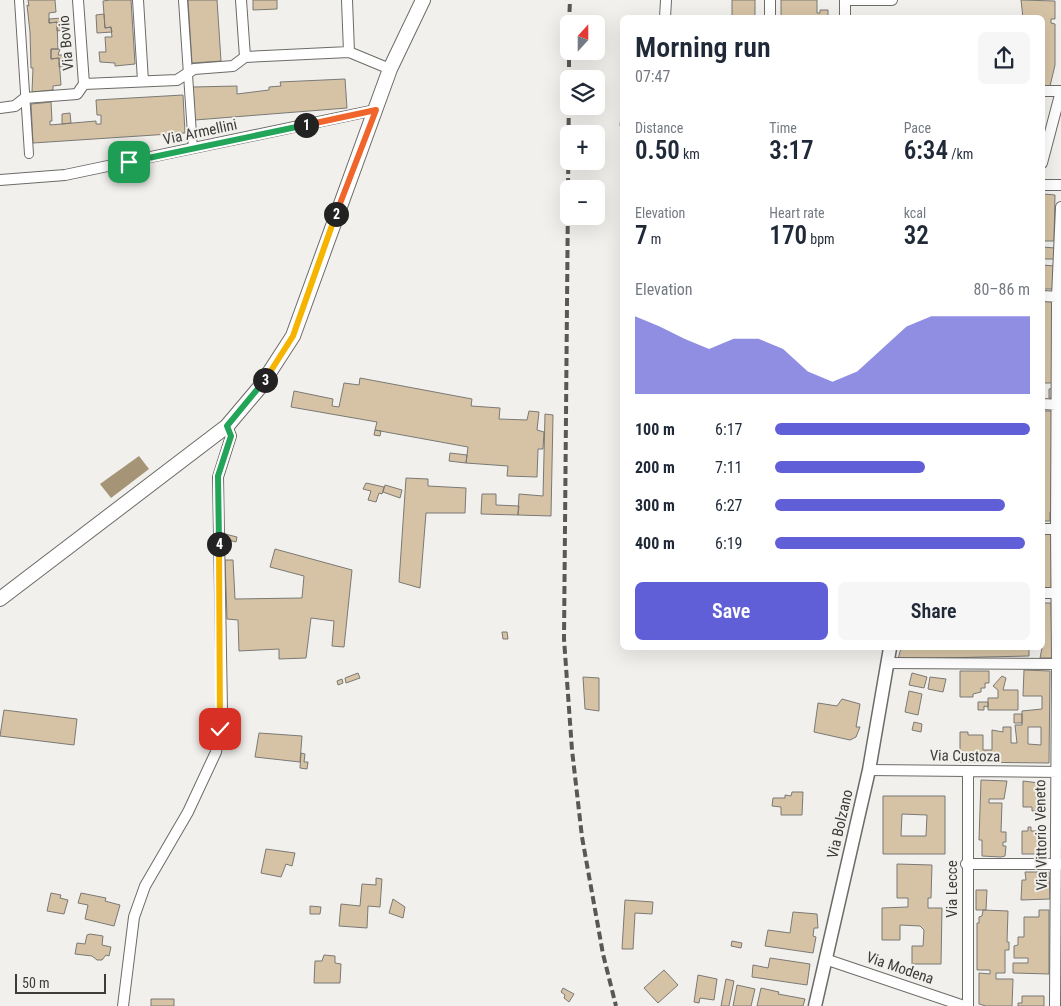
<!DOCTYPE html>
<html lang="en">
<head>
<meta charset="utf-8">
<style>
  :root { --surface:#fff; --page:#f6f6f7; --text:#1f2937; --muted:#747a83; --accent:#605fd8 }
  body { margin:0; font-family:"Roboto Condensed",sans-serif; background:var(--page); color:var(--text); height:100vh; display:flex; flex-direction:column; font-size:19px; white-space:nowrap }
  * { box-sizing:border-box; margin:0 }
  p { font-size:16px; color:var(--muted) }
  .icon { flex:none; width:28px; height:28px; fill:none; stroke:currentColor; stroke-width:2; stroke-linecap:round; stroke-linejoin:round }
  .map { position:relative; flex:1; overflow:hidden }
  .details { position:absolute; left:620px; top:15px; width:425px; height:635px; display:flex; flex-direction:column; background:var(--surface); border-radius:8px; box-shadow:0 5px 20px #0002 }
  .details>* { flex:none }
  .needle { width:32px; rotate:21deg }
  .controls { position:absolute; left:560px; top:15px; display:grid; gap:10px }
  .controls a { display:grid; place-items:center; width:45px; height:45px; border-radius:8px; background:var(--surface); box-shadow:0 5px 20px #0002; font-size:25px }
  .scale { position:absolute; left:15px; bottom:12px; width:91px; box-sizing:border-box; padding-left:5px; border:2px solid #3d3c3a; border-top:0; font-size:14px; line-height:18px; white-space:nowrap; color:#3d3c3a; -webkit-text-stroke:4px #f2f0ec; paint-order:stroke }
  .pin { position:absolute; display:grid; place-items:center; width:42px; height:42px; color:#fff; margin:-21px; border-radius:10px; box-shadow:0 2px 8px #0006 }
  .km { position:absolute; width:25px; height:25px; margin:-12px; border-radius:50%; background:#222; color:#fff; font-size:14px; line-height:25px; text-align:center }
  .round { display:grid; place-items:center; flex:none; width:52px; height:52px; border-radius:8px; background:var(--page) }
  .summary { display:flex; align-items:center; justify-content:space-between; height:85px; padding:0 15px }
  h1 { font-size:28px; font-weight:600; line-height:38px }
  .metrics { display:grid; grid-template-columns:repeat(3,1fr); gap:8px; height:85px; padding:5px 15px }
  .metrics div { display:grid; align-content:center }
  .metrics b { font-size:25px; font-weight:600 }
  .metrics small { font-size:14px; font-weight:400 }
  .metrics p { font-size:14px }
  .chart { height:140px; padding:10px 15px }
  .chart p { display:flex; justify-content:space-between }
  .chart svg { width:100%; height:90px; margin-top:5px; fill:var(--accent); opacity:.7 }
  .cta { display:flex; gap:10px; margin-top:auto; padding:10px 15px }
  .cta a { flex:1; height:58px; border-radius:8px; background:var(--accent); color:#fff; font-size:20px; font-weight:600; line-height:58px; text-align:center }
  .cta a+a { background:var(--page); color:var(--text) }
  ul { padding:0 15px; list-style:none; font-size:16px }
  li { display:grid; grid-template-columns:80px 60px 1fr; align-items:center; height:38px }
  li i { height:12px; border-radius:6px; background:var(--accent) }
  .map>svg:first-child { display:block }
  .water { fill:#a69476 }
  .building { fill:#d6c3a5; stroke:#7b7975; fill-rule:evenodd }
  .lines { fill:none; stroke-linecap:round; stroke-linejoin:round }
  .pedestrian-casing { stroke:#6d6b68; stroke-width:10 }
  .minor-casing { stroke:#6d6b68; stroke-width:12 }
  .tertiary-casing { stroke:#6d6b68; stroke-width:15 }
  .secondary-casing { stroke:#6d6b68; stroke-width:16 }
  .pedestrian { stroke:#fff; stroke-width:8 }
  .minor { stroke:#fff; stroke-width:10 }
  .tertiary { stroke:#fff; stroke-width:12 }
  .secondary { stroke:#fff; stroke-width:14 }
  .rail { stroke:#595856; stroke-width:4; stroke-dasharray:8 4; stroke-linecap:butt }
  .split-1-casing { stroke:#fff; stroke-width:10 }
  .split-2-casing { stroke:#fff; stroke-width:10 }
  .split-3-casing { stroke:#fff; stroke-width:10 }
  .split-4-casing { stroke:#fff; stroke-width:10 }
  .split-5-casing { stroke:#fff; stroke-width:10 }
  .split-1 { stroke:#22a559; stroke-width:6 }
  .split-2 { stroke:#f0652b; stroke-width:6 }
  .split-3 { stroke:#f5b400; stroke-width:6 }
  .split-4 { stroke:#22a559; stroke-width:6 }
  .split-5 { stroke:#f5b400; stroke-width:6 }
  .labels { text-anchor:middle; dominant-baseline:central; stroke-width:4; stroke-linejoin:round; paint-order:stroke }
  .street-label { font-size:15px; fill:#3d3c3a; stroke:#f2f0ec }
</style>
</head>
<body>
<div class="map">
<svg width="1061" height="1006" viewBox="0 0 1061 1006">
  <rect width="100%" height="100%" fill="#f2f0ec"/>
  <!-- water -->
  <path class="water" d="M139 456 149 469 111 498 100 484Z"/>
  <!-- building -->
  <path class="building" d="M28 0H55L56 12 49 13V23L57 22 58 49H51V59L59 58 61 85 53 86V90L32 92 33 68H31L30 32 27 5 29 6Z
    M110 0H131L135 64 115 66V63L100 62 99 52H106L105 37H112L111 27 105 28 103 1Z
    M188 0H217L221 61 192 63Z
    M253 0H277V9L253 10Z
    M732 0H755V18H732Z
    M781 0H817V13H820V10H828V18H781Z
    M1021 0 1055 1V19H1051V23L1055 24V65L1050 86H1042V18H1023Z
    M104 14 105 28 111 27 112 32 97 33 96 15Z
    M63 18 64 30 57 31V22L49 23V19Z
    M51 49H60L58 55H65L66 66 59 67V58L51 59Z
    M345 79 347 108 195 120 193 87 237 86V94L269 90V87L281 86 280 82Z
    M183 95 185 133 33 143 31 104 51 102 52 121H50V125L96 121V124H101V115H97L96 100Z
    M622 101V126H620Z
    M70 113 71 123 62 124V114Z
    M1043 194 1055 195 1054 241H1042Z
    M1042 247 1055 248 1054 259H1042Z
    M1042 265 1055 266 1054 289H1042Z
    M1042 301 1055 302 1054 383H1042Z
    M360 378 472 399 471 406 500 408 499 419 527 420 529 411 539 412 537 430 544 432 543 449H538L537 477 507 476 508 466 466 463 468 447 375 430 377 422 291 407 294 391 333 399 332 406 339 407 344 383 359 385Z
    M1054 388V398H1049V389Z
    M1042 411H1054V512H1050V521H1042Z
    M545 414 553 415 551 516 518 515 519 494 543 496Z
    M375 430 381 431 380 436 374 435Z
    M450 453 467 455 466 463 449 461Z
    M406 478 428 479V486L466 488 465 513H426L420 588 399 582Z
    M366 483 384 487 382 494 379 493 376 502 368 500 371 491 363 489Z
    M385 485 402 490 400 498 383 492Z
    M482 494H496V505L519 506 518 515 481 514Z
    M225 534 237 537 236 542 224 539Z
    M1042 534H1054L1051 589H1042Z
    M275 549 352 570 344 647 332 646 334 621 311 618 306 658 279 659V649L239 651 238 620 227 619 225 560H233L235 599 302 598 304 576 270 567Z
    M1042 603H1051L1052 658H1040L1042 648Z
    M502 632H507L508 639H503Z
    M901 648H1029V656L898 659Z
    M1024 670 1050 671 1049 763 960 762V732H968V735H983V750H992V730L1003 732V727H1011V743H1017L1015 725H1022V711L1042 709V696H1023ZM1028 727H1041V745L1028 744Z
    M960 671H989V683H985V688H981V692L973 694V697H960Z
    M358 673 360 678 346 683 345 678Z
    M912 673 927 677 924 688 909 685Z
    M1002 676 1006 678 1003 690H1018V710H988V698H998V690L993 686Z
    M583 677 599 678V711L585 709Z
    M930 677 946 679 943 692 928 689Z
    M342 679 343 683 338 685 337 681Z
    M909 691 922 694 918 715 905 712Z
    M842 699 860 704 856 727H860L856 737 850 740 814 732 818 703 837 706Z
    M978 702H988V707L984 706V710H978Z
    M4 710 77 719 74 745 0 736Z
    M1014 714H1022V723H1014Z
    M914 722 922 724 921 732 912 730Z
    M259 733 302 736 300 762 255 757Z
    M301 753 305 754 304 762H308L307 769 300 768Z
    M981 780 1007 781 1004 799H989V803H1002L1001 832H1006V842H1003V846H1006L1005 856 1001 857 982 856V840H979Z
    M1023 781 1039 783 1040 793H1045V811H1032V807H1023Z
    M792 792H803L802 815H781V807L772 806 773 798H785V795L791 796Z
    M883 796H945V854H883ZM902 814 927 815 926 836H901Z
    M1028 827H1031V831H1046V854H1022V831H1028Z
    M266 849 295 853 292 866 286 864 281 877 261 873Z
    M897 864 932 865 931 898H928V908H942L941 964H912V946H923L924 930 920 926 900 925V940H882V908L908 907V898H897Z
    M1025 872H1049L1050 899 1021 900 1022 880H1026Z
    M376 878 382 879 380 907 368 906 367 928 339 926 341 904 360 906 362 884 376 885Z
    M976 890H987L986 910H976Z
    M51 893 61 895 60 898 68 900 64 914 47 911Z
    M81 893 106 898 105 901 120 905 114 926 85 919 88 905 78 903Z
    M393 899 405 907 403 918 389 913Z
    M625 900 653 902 652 914 635 913 633 949H622Z
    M310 906 321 907 320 914H310Z
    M983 910 1008 911 1007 942H1009V950H1005V973H996V979H1013L1012 1006H986L979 1004V973L990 974V970H977V923H979V917L982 916Z
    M1039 910H1049V974L1013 973V963H1028V958H1014V946L1018 945V937H1024V917H1039Z
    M793 912 817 914 818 928H814L813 936 816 937 813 953 765 946 768 930 790 933Z
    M90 934 103 936 102 945 111 947 109 956 106 955 102 960H97L92 956 75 954 77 943 85 944 87 935Z
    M732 941 742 943 741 948 731 946Z
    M324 955 335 956V963L341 964 340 983H314L315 961H322Z
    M770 958 810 964 807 985 752 977 753 965 768 968Z
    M664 970 678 985 658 1003 644 988Z
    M698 975 717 979 714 1000 700 998 699 1003 694 1002Z
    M726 979 734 981 729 1006H721Z
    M737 985 755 989 751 1006H733Z
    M563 988 574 994 569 1002 564 998 565 995 561 992Z
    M761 988 779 992 778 994 805 999 803 1006H757Z
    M1022 996H1044V1006H1018V1003H1022Z
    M151 999H174V1006H151Z"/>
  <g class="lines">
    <defs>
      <path id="pedestrian" d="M19 0 29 154
        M183 0 193 149"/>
      <path id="minor" d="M78 0 84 84
        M138 0 143 81
        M241 0 245 57
        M347 0 349 52
        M845 0H892
        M845 0V18
        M665 18 666 0
        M770 18V0
        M1042 91H1061
        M0 108 15 106 25 98 77 94 84 84 177 80 194 69 233 66 245 57 349 52 390 69
        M1042 163 1061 91
        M0 180 65 175 375 110
        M1042 185H1061
        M1042 296 1061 297
        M1042 404 1061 405
        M1042 529H1056L1057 297 1061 207
        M1060 529H1056L1057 664H1061
        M1042 593H1057
        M887 663 1057 664 1055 1006
        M869 770 1061 772
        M968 772V1006
        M966 864H1061
        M825 959 964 1006
        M123 1006 134 917 145 886 188 812 216 752 222 710 218 477 231 436 227 426"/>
      <path id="tertiary" d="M815 1006 869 770 890 648"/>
      <path id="secondary" d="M0 599 227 426 260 387 293 336 390 69 423 0"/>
    </defs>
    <!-- pedestrian casing -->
    <use href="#pedestrian" class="pedestrian-casing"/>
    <!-- minor casing -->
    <use href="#minor" class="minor-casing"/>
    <!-- tertiary casing -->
    <use href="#tertiary" class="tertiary-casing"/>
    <!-- secondary casing -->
    <use href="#secondary" class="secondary-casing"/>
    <!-- pedestrian -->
    <use href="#pedestrian" class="pedestrian"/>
    <!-- minor -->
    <use href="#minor" class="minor"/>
    <!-- tertiary -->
    <use href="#tertiary" class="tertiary"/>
    <!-- secondary -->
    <use href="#secondary" class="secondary"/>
    <!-- rail -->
    <path class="rail" d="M569 24 570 0
      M569 79V51
      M569 82 564 639 572 750 582 837 603 954 616 1006"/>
  </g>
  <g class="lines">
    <defs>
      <path id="split-1" d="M129 162 306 125"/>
      <path id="split-2" d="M306 125 376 110 336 214"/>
      <path id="split-3" d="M265 380 293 336 336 214"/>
      <path id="split-4" d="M219 544 218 476 231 436 227 426 265 380"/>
      <path id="split-5" d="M219 544 220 729"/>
    </defs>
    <!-- split-1 casing -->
    <use href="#split-1" class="split-1-casing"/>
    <!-- split-2 casing -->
    <use href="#split-2" class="split-2-casing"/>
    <!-- split-3 casing -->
    <use href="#split-3" class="split-3-casing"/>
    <!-- split-4 casing -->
    <use href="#split-4" class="split-4-casing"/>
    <!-- split-5 casing -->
    <use href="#split-5" class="split-5-casing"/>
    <!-- split-1 -->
    <use href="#split-1" class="split-1"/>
    <!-- split-2 -->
    <use href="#split-2" class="split-2"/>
    <!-- split-3 -->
    <use href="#split-3" class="split-3"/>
    <!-- split-4 -->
    <use href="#split-4" class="split-4"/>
    <!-- split-5 -->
    <use href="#split-5" class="split-5"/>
  </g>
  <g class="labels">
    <!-- street labels -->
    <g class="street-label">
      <text transform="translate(66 43) rotate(-95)">Via Bovio</text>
      <text transform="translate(200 132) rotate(-12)">Via Armellini</text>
      <text transform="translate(965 756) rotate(1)">Via Custoza</text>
      <text transform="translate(840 824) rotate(-77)">Via Bolzano</text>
      <text transform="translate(1041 835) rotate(-91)">Via Vittorio Veneto</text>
      <text transform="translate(952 889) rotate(-90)">Via Lecce</text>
      <text transform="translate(900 968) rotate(19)">Via Modena</text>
    </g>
  </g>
</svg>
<div class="controls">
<a><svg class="needle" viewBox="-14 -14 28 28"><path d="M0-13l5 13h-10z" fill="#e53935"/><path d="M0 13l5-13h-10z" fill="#747a83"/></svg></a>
<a><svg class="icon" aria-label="layers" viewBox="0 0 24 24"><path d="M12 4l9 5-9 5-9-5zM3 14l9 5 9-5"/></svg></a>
<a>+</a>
<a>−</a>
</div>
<div class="scale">50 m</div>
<div class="pin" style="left:129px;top:162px;background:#1e9e55"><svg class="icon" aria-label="arrive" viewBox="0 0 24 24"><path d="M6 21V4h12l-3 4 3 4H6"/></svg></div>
<div class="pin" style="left:220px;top:729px;background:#d93025"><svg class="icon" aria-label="check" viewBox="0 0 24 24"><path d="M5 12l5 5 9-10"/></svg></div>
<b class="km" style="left:306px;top:125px">1</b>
<b class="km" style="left:336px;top:214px">2</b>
<b class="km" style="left:265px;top:380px">3</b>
<b class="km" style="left:219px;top:544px">4</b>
<section class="details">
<div class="summary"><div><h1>Morning run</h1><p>07:47</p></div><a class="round"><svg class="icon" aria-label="share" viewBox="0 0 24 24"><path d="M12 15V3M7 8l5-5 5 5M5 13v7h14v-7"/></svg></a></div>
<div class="metrics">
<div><p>Distance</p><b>0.50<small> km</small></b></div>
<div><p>Time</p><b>3:17</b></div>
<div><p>Pace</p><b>6:34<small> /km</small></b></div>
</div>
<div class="metrics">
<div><p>Elevation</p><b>7<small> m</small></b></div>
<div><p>Heart rate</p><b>170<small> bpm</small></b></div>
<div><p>kcal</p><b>32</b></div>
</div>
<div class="chart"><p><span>Elevation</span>80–86 m</p>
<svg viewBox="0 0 160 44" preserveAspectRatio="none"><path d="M0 44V6L10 11L20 17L30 22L40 17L50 17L60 22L70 33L80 38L90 33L100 22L110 11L120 6L130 6L140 6L150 6L160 6V44z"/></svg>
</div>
<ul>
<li><b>100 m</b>6:17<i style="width:100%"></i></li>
<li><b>200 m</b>7:11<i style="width:59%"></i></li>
<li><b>300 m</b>6:27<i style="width:90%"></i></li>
<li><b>400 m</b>6:19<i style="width:98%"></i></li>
</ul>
<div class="cta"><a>Save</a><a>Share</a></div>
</section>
</div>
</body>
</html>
